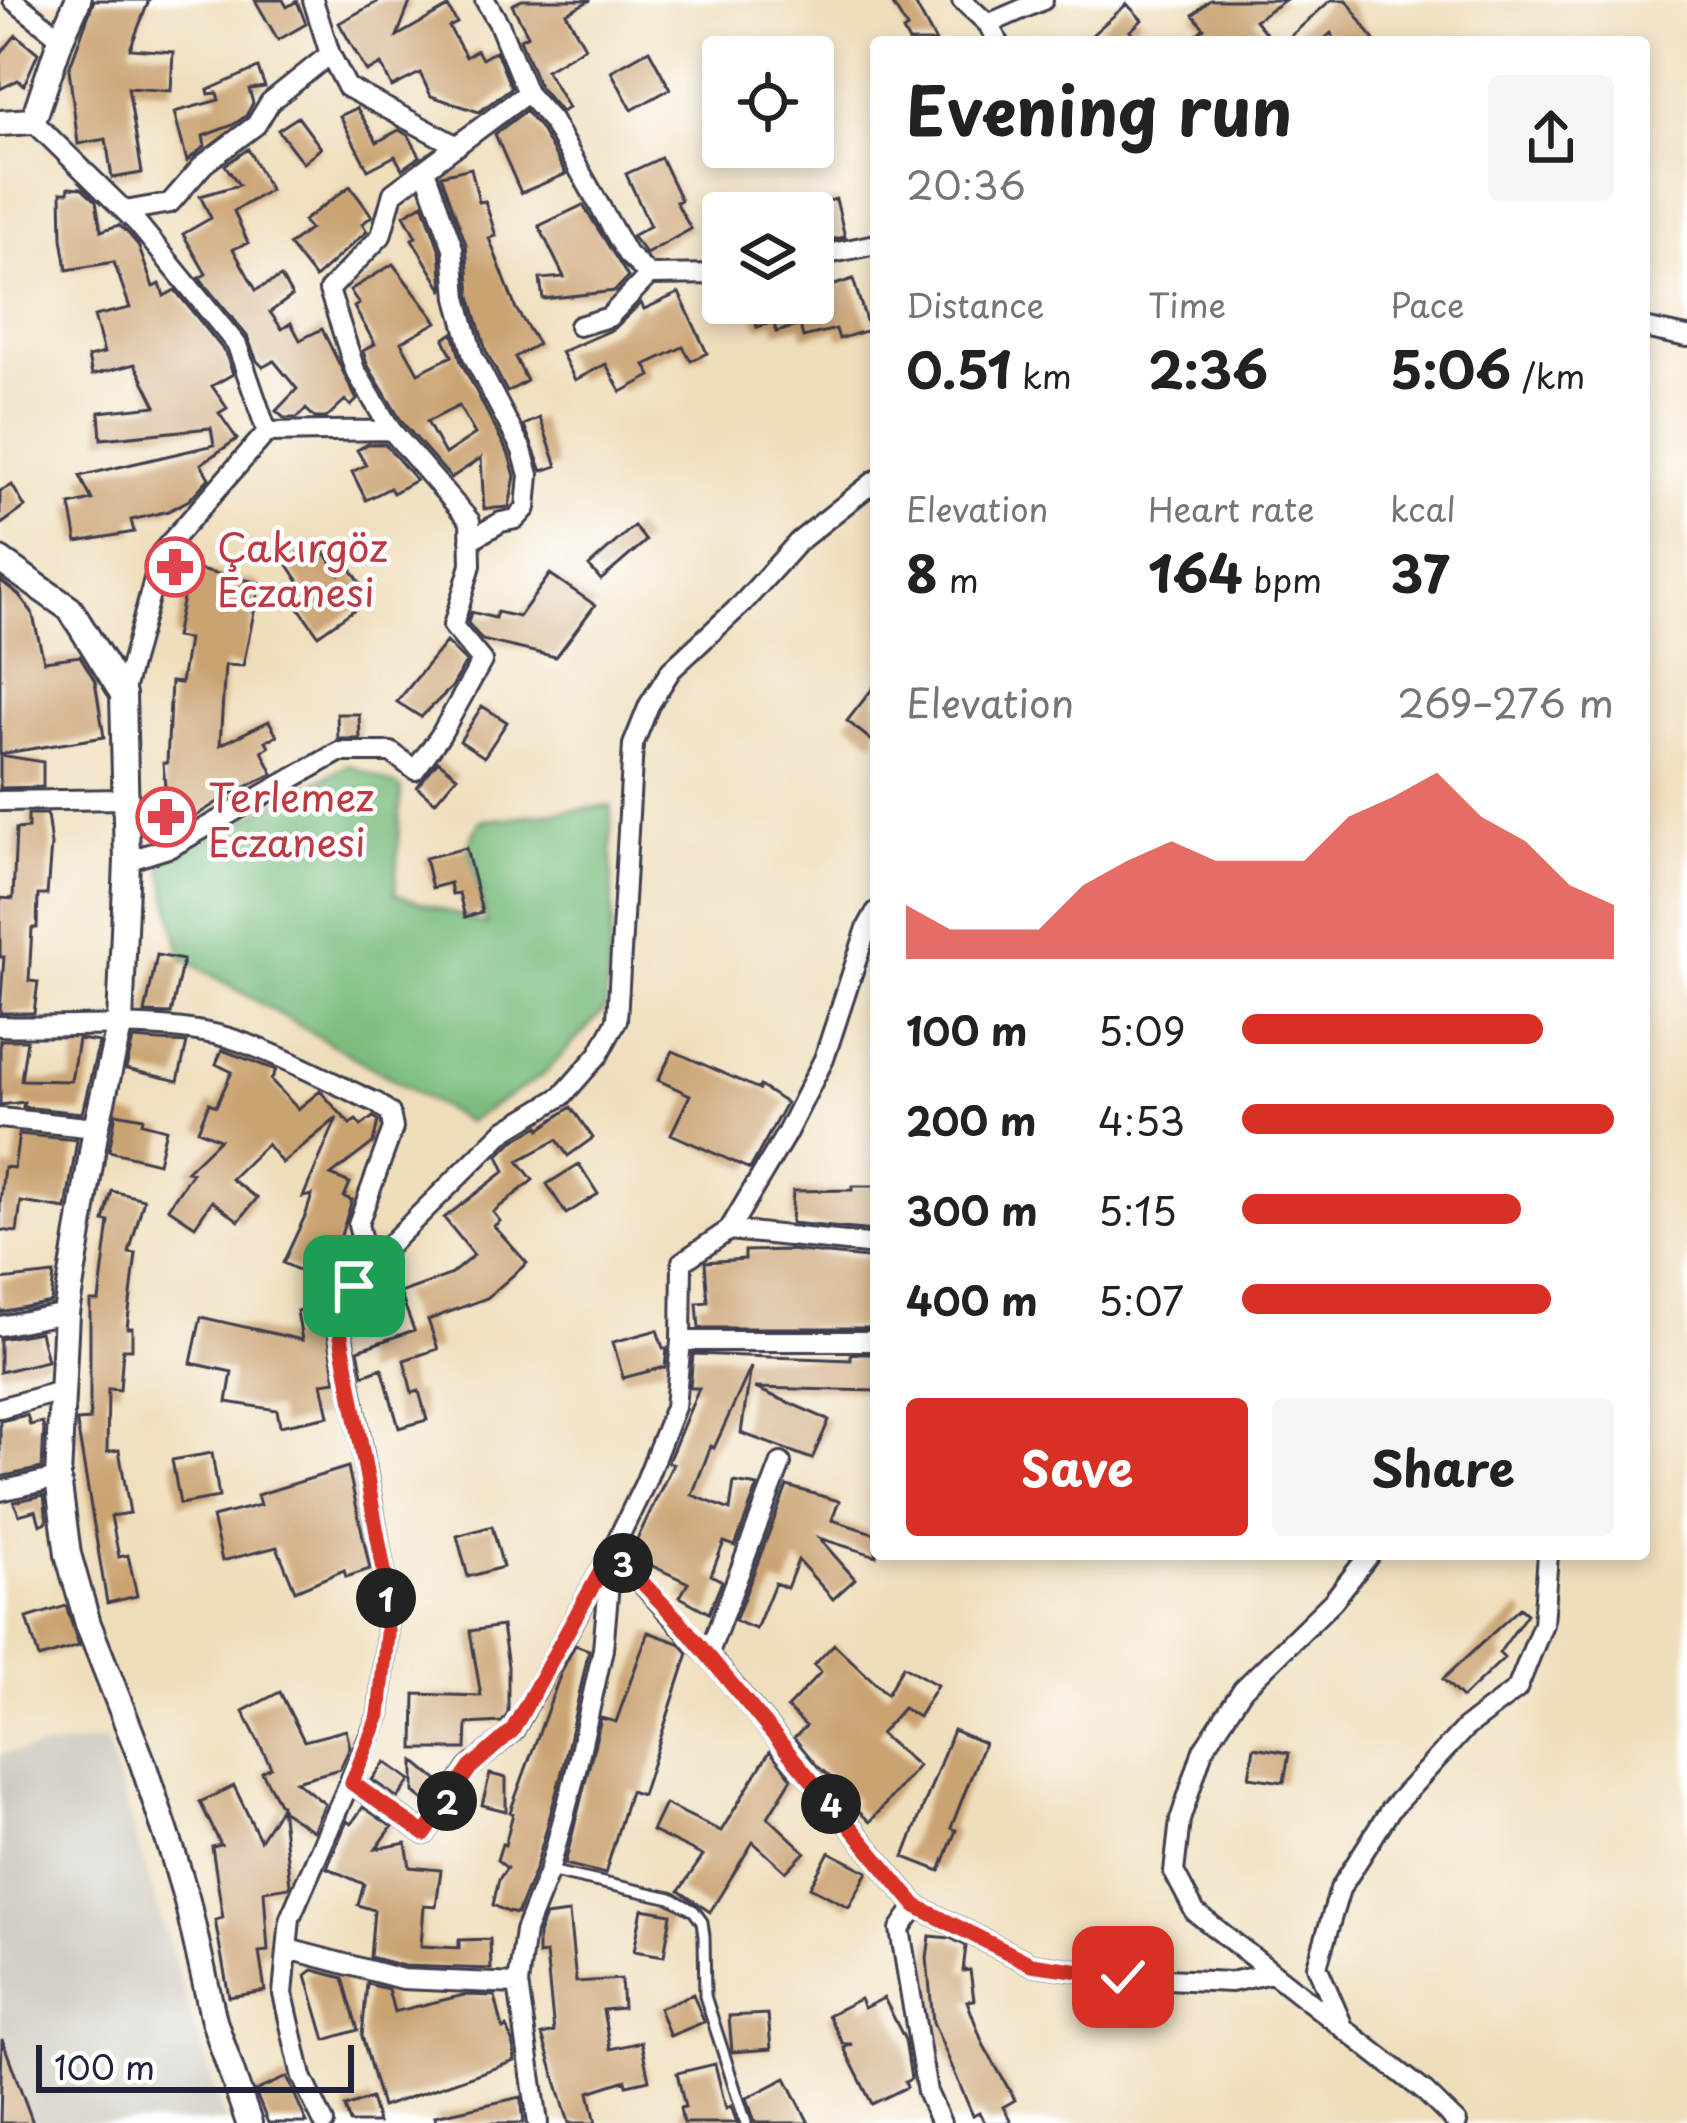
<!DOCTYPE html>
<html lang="en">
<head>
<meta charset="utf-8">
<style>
  :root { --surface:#fff; --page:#f6f6f6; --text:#222; --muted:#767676; --accent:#d93025 }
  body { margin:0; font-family:"Playpen Sans",sans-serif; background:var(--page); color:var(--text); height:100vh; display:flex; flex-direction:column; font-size:45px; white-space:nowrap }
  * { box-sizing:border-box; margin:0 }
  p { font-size:39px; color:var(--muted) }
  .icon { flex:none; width:66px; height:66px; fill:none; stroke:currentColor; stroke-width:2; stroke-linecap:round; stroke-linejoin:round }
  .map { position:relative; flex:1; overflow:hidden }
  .side { position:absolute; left:870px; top:36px; width:780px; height:1524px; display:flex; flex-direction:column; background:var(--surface); border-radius:12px; box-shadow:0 6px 18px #0003 }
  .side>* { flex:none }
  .fabs { position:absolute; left:702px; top:36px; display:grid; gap:24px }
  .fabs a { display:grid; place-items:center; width:132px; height:132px; border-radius:12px; background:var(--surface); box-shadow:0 6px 18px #0003; font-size:60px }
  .scale { position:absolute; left:36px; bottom:30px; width:318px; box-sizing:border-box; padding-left:12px; border:6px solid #22223b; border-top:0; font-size:33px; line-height:42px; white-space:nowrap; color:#22223b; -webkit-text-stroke:9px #fff; paint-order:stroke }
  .pin { position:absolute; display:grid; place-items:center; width:102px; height:102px; color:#fff; margin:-51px; border-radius:24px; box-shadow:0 6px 18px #0006 }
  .km { position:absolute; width:60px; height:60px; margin:-30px; border-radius:50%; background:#222; color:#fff; font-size:33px; line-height:60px; text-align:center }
  .round { display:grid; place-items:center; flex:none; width:126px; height:126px; border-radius:12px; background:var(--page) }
  .head { display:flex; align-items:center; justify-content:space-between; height:204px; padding:0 36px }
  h1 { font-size:66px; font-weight:700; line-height:90px }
  .metrics { display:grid; grid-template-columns:repeat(3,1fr); gap:18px; height:204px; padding:12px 36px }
  .metrics div { display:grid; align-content:center }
  .metrics b { font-size:51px; font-weight:700 }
  .metrics small { font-size:33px; font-weight:400 }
  .metrics p { font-size:33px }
  .chart { height:336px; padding:24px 36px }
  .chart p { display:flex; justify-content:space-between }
  .chart svg { width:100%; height:216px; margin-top:12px; fill:var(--accent); opacity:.7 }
  .action { display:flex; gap:24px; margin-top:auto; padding:24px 36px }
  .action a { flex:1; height:138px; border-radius:12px; background:var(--accent); color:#fff; font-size:48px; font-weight:700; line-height:138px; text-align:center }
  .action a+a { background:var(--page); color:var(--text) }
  ul { padding:0 36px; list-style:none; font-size:39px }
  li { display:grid; grid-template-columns:192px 144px 1fr; align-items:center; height:90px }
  li i { height:30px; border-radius:15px; background:var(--accent) }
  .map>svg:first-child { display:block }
  .industrial { fill:#c9c3b8 }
  .forest { fill:#7cbd7f; stroke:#4f705d; stroke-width:3 }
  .building { fill:#caa372; fill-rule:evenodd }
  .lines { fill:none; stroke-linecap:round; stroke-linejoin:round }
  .service-casing { stroke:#413e4e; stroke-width:15 }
  .minor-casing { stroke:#413e4e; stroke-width:24 }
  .tertiary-casing { stroke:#413e4e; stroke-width:30 }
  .service { stroke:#fff; stroke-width:9 }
  .minor { stroke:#fff; stroke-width:18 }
  .tertiary { stroke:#fff; stroke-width:24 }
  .route-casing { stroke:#fff; stroke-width:24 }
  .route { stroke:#d93025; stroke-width:15 }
  .labels { text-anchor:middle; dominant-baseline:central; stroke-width:9; stroke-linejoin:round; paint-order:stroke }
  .health-label { font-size:39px; fill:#be3a42; stroke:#fff; text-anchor:start }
</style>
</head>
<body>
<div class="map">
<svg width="1687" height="2123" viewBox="0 0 1687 2123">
  <rect width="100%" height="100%" fill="#fff"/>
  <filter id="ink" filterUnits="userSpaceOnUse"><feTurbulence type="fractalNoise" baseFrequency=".00833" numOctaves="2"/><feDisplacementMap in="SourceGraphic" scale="24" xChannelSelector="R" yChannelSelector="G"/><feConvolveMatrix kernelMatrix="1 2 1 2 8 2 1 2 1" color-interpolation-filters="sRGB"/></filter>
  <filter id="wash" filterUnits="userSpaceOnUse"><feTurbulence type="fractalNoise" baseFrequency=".004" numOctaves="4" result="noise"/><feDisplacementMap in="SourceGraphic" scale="48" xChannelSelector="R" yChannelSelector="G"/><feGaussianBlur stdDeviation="2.7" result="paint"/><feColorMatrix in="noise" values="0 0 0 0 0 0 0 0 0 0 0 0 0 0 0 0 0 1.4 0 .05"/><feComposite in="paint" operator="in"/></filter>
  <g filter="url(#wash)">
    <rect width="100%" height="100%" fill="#efdebc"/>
    <!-- industrial -->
    <path class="industrial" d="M105 1740 225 2123H0V1754Z"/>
    <!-- forest -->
    <path class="forest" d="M349 765 401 788 395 894 487 925 468 845 480 821 611 806 612 926 605 1009 543 1075 467 1122 182 958 161 863Z"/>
    <g id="blocks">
      <!-- building -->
      <path class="building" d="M94 0H149L130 49 173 52 171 91 128 88 142 173 112 178 106 139 78 144 69 69Z
        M255 0H283L287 7 297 1 306 24 278 40Z
        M381 0H411L397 36 448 7 457 23 449 27 466 57 477 50 482 59 496 51 511 88 479 112 431 96 420 73 392 87 381 64 367 72 339 23Z
        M522 0H591L566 13 585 47 546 70 568 108 561 112 539 86 520 39 528 35 512 5Z
        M890 0H913L936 42H909L903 31 907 28Z
        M1210 0H1285L1255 20 1273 42H1188L1204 28 1193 15Z
        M1331 0H1347L1375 42H1336L1331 33 1321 42H1284Z
        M1127 4 1142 20 1130 31 1140 42H1084Z
        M16 35 38 53 24 85 18 80 0 89V54Z
        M649 50 670 89 632 110 611 71Z
        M258 68 265 87 249 89 253 103 246 116 233 125 203 136 205 146 187 161 174 112 219 100 217 93 209 94 208 90Z
        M357 108 377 142 399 130 409 136 420 156 402 169 395 156 368 170 340 116Z
        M525 111 540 128 566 174 521 193 495 134Z
        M298 117 321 148 303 163 278 130Z
        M248 149 270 190 234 211 248 243 233 249 256 290 281 277 292 296 270 312 282 329 291 323 300 340 322 329 357 400 351 406 345 400 326 418H315L306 409 297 418H284L276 411 297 389 274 361 263 367 257 361 247 336 199 278 206 274 183 234 211 218 200 196 239 185 225 165Z
        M661 158 681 200 676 202 691 229 646 254 632 236 650 226 626 174Z
        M471 168 479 202 485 201 496 236 489 238 516 309 538 344 515 357 527 381 507 392 486 351 470 296 466 244 441 175Z
        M350 186 372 216 362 224 367 231 315 278 289 245 310 229 303 221Z
        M69 187 82 188 96 201 101 231 119 225 127 232 138 245 153 287 160 284 164 296 175 290 225 352 233 374 212 386 227 408 219 413 237 439 201 464 209 478 189 500 168 511 131 520 134 532 77 542 70 505 92 500 80 476 214 445 211 428 101 439 99 412 156 406 135 364 92 375 88 357 104 353 94 316 130 308 114 262 67 270 62 238 61 192H68Z
        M836 199 845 237 813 243V205Z
        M423 204 440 251 443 291 412 239 416 237 404 215Z
        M583 205 628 277 615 291 543 299 540 279 564 277 539 226Z
        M393 264 437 322 401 342 418 373 452 356 444 339 453 333 461 362 509 455 515 476 509 507 484 509 481 458 451 478 402 422 367 364 363 351 375 344 354 307 359 304 350 290ZM459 406 475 434 445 454 427 422Z
        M853 279 869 330 839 339 836 329 803 337 800 325 776 332 774 322 757 327 751 303H813V292Z
        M679 293 707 353 691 361 683 347 645 365 651 376 621 392 606 364 575 380 561 352 614 329 641 303 644 309Z
        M540 418 557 466 542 471 524 425Z
        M368 444H385L416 480 393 493 390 488 366 500 352 472 366 465 357 450Z
        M12 485 25 507 0 525V491Z
        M634 526 646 541 601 580 589 566Z
        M317 541 340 575 350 568 371 598 318 635 292 598 309 597 286 562Z
        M189 568 260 583 243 666 225 665 220 745 269 721 277 736 266 741 269 747 262 751 273 774 229 795 173 830 163 812 167 810 163 763H167L171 682 181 683 188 639 175 637Z
        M550 574 595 605 556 657 482 640 468 623 471 612 495 618 497 612 519 617Z
        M0 580 19 595 32 612 44 661 80 656 95 681 104 737 0 754Z
        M446 642 466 662 452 687 421 717 397 702Z
        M876 684V744L847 721Z
        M482 706 507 722 484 757 460 741Z
        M337 714H359L360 739H338Z
        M0 755 43 762V787L0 788Z
        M438 761 457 776 435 802 417 787Z
        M28 814H47L51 845 47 895H38L37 928H32L29 981 38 982 34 1013H0L4 957H0V898L13 899 16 829 28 828Z
        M466 848 482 912 465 917 459 893 452 894 450 883 432 888 425 858Z
        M157 955 183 960 171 1014 145 1013Z
        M78 1039 99 1042 82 1113 23 1107 24 1102 0 1105V1040H27L21 1080 71 1081Z
        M133 1039 187 1043 178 1081 126 1069Z
        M222 1050 276 1070 271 1080 298 1109 320 1091 350 1124 356 1120 361 1126 373 1117 378 1121 373 1143 331 1175 350 1183 344 1197 352 1200 338 1245 348 1249 332 1285 283 1263 306 1214 312 1195 303 1197 337 1118 282 1163 267 1144 231 1179 257 1198 239 1221 212 1201 195 1226 168 1208 192 1172 187 1171 220 1139 198 1130 209 1103 216 1106 232 1072 216 1064Z
        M673 1051 759 1089 760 1086 786 1103 750 1169 671 1134 690 1095 658 1080Z
        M571 1107 593 1138 568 1156 557 1140 518 1161 533 1180 493 1212 500 1221 494 1226 527 1263 487 1298 428 1320 438 1349 404 1360 412 1393 419 1391 427 1420 399 1428 382 1368 363 1375 358 1350 414 1330 400 1293 450 1275 474 1255 444 1218 505 1171 498 1156 512 1142 539 1126 540 1129Z
        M116 1113 143 1118 142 1123 166 1129 158 1163 109 1151Z
        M19 1134 77 1140 66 1209 21 1202 17 1232 0 1230V1202L4 1167 14 1168Z
        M579 1164 598 1194 566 1214 547 1184Z
        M852 1186H875L874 1231 791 1223 793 1191 852 1190Z
        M112 1191 144 1199 129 1253 136 1254 127 1328H132V1349H123L120 1390 108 1389 107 1452 119 1450 130 1513 111 1516 119 1557 128 1555 137 1596 107 1603 77 1424V1421L90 1420V1301H99L109 1222 104 1221Z
        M790 1250 876 1259V1328H699L697 1303 708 1302 705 1262 745 1259V1251Z
        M54 1274 51 1302 0 1312V1280Z
        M330 1306 328 1333 336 1381 322 1383 329 1416 280 1426 277 1410 227 1402 232 1372 191 1363 201 1317 302 1340 297 1311Z
        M657 1330 663 1348H667L665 1367 623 1378 613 1342Z
        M40 1332 47 1361 0 1372V1339Z
        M693 1354 851 1360V1354H876V1391L755 1388 829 1420 812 1459 741 1433 751 1367 714 1448 711 1446 692 1495 730 1510 734 1482 758 1486 735 1546 724 1542 711 1575 722 1581 709 1613 680 1597 688 1583 638 1559 631 1552 673 1464 668 1462 699 1388H690Z
        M27 1415 30 1425 42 1422 44 1429 42 1468 0 1477V1421Z
        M212 1453 219 1497 180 1504 172 1460Z
        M348 1467 370 1569 346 1577 344 1570 295 1591 277 1547 222 1561 212 1517 260 1505 257 1495Z
        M787 1486 839 1501 832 1520 876 1534V1556L819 1538 855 1579 833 1599 798 1560 787 1588 775 1583 756 1629 735 1621Z
        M44 1495 47 1522 40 1525 36 1510 19 1515 14 1502Z
        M492 1526 503 1567 468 1577 457 1536Z
        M66 1606 79 1646 39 1658 27 1618Z
        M1520 1608 1527 1614 1499 1653 1504 1658 1462 1698 1443 1679Z
        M502 1626 508 1666V1713L502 1722 467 1724 466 1749H414L415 1694 481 1696 470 1631Z
        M648 1632 679 1643 688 1653 642 1795 630 1791 605 1874 565 1864 601 1718 616 1722Z
        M834 1644 887 1694 903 1666 937 1685 918 1717 903 1708 880 1734 918 1766 870 1822 853 1806 856 1799 817 1766 794 1738 806 1726 787 1708 821 1672 814 1665Z
        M575 1645 589 1650 561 1776 536 1867 517 1914 508 1912 493 1905 499 1879 507 1868 497 1860 502 1844 505 1845 513 1813 510 1812 562 1670Z
        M280 1692 304 1741 346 1730 350 1747 340 1769 296 1781 325 1804 313 1831 284 1812 262 1772 271 1767 243 1711Z
        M953 1730 984 1743 951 1828 956 1830 940 1871 904 1857Z
        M1254 1747 1289 1753 1284 1782 1249 1777Z
        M770 1751 792 1778 768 1817 805 1852 786 1872 753 1842 710 1912 679 1891 703 1856 652 1831 665 1804 721 1831Z
        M414 1761 442 1784 429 1804 414 1792Z
        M385 1762 411 1780 398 1798 372 1780Z
        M490 1774 506 1778V1811L482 1805Z
        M234 1786 260 1840 281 1807 290 1884 289 1887 264 1891 268 1951 259 1952 265 1991 229 1997 215 1920 223 1918 212 1847 221 1845 200 1802Z
        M363 1807 392 1827 376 1849 406 1843 410 1867 441 1870 436 1906 424 1905 421 1946 459 1948V1940L490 1939 491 1969 404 1966 370 1957 374 1910 358 1905 364 1884 327 1868 347 1821 351 1824Z
        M829 1852 868 1872 849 1907 810 1887Z
        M642 1909 671 1914 664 1956 634 1951Z
        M569 1913 576 1982 621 1979 623 2008 603 2010 610 2049 641 2042 649 2080 627 2085 626 2080 589 2092 596 2123H569L542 2035 554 2032 546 1954 538 1955V1934L545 1916Z
        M930 1936 950 1938 966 1946 963 1971 970 1970 974 2000 967 2001 983 2044 1015 2100 1003 2107 1012 2123H985L979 2113 973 2116 933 2022 927 1958Z
        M313 1970 343 1978 358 2030 325 2040 306 1975Z
        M367 1984 388 1989 394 2012 464 1995 495 1996 503 2029 507 2027 513 2042 515 2061 382 2107 362 2036Z
        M693 1994 704 2022 670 2036 659 2008Z
        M884 1998 905 2040 911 2079 905 2082 907 2087 872 2104 844 2048 852 2044H843L828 2015 860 1999 864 2008Z
        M768 2014 771 2049 732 2052 729 2016Z
        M2 2039 33 2123H0Z
        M715 2064 726 2109 731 2106 737 2123H683L680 2108 685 2107 677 2073Z
        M287 2077 307 2123H268L255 2091Z
        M786 2078 809 2123H755L747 2098Z
        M521 2097 524 2123H436L435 2116Z
        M371 2098 378 2123H350L345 2107Z"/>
    </g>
  </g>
  <g filter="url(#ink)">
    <use href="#blocks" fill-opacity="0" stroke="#413e4e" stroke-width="3"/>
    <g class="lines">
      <defs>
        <path id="service" d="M549 1871 671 1898 694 1911 702 1922 704 1936 705 1996 746 2123"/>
        <path id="minor" d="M13 0 61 38
          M313 0 330 54 347 87 457 146
          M485 0 499 24 527 93 551 120 627 254 649 275 723 274
          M962 0 988 24 998 42
          M988 24 1043 0
          M33 121 137 223 237 345 267 432
          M425 170 453 248 457 298 473 356 522 450 529 475 526 508 516 519 501 522 470 540
          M125 211 170 203 204 164 256 125 270 102 330 54
          M813 257 876 244
          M579 326 609 317 649 275
          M1644 328 1687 337
          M123 694 161 553 267 432 391 430
          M0 801 125 799
          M127 861 171 847 339 752H391L415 770 440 736 482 661 453 626 471 565 470 521 391 430 355 370 329 290 381 236 393 193 527 93
          M0 1026C72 1029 142 1019 214 1034 264 1045 329 1082 377 1103L390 1113 393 1128 358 1224 368 1266
          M0 1118 96 1128
          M729 1230 876 1245
          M0 1326 66 1313
          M681 1341H876
          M0 1408 61 1391
          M0 1491 58 1478
          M1370 1554 1333 1601 1243 1689 1203 1750 1180 1820 1174 1872 1195 1912 1425 2092 1457 2123
          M708 1655 781 1463
          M352 1783 425 1834 469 1768 513 1731 612 1551 708 1655 916 1906 1031 1964 1123 1977 1231 1982 1271 1973
          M916 1906 900 1929 927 2092 941 2123
          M288 1949 402 1979 518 1984
          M1344 2029 1317 1966 1340 1889 1390 1810 1465 1728 1517 1689 1543 1624 1548 1554
          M324 2123 302 2077 283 1994 290 1918 379 1715 387 1634 385 1577 341 1331 354 1285 368 1266 504 1131 562 1096 599 1054 617 1020 633 745 649 705 671 670 742 604 798 542 876 480
          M538 2123 518 1984 525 1931 549 1871 574 1779 603 1649 612 1551 645 1483 675 1407 681 1341 682 1262 729 1230 786 1134 824 1059 867 928 876 912"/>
        <path id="tertiary" d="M0 123 33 121 61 38 78 0
          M0 560 70 609 123 694 127 861 120 1023 96 1128 66 1313 58 1478 68 1554 88 1624 142 1761 174 1857 187 1901 214 2021 249 2123"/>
      </defs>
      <!-- service casing -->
      <use href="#service" class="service-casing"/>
      <!-- minor casing -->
      <use href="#minor" class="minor-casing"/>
      <!-- tertiary casing -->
      <use href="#tertiary" class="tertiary-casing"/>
      <!-- service -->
      <use href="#service" class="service"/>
      <!-- minor -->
      <use href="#minor" class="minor"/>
      <!-- tertiary -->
      <use href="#tertiary" class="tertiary"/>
    </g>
  </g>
  <g class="lines" filter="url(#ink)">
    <defs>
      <path id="route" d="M354 1286 340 1331 385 1576 387 1634 379 1715 352 1783 425 1834 470 1768 512 1731 612 1551 680 1622 916 1906 1031 1964 1123 1977"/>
    </defs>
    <!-- route casing -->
    <use href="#route" class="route-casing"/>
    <!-- route -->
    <use href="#route" class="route"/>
  </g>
  <!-- icons -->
  <defs>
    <symbol id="pharmacy-ring" viewBox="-11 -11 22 22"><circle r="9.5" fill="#fff" stroke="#e0444e" stroke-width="1.5"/><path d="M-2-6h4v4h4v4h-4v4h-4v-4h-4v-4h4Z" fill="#e0444e"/></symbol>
  </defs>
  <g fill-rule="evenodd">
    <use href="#pharmacy-ring" x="142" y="534" width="66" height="66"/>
    <use href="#pharmacy-ring" x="133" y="784" width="66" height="66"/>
  </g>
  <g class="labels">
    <!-- health labels -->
    <g class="health-label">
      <text x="217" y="545">Çakırgöz<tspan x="217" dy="45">Eczanesi</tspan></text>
      <text x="208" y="795">Terlemez<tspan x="208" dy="45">Eczanesi</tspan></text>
    </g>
  </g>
</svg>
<div class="fabs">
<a><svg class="icon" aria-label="locate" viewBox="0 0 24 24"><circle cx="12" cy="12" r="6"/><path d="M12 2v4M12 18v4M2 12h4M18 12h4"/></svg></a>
<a><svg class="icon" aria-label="layers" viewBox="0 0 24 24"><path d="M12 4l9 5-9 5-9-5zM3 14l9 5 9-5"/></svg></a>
</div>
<div class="scale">100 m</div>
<div class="pin" style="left:354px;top:1286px;background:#1e9e55"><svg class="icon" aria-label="arrive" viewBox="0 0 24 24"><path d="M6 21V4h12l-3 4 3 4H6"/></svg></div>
<div class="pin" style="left:1123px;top:1977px;background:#d93025"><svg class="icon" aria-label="check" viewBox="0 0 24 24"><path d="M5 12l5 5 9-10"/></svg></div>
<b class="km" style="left:386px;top:1598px">1</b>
<b class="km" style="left:447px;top:1801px">2</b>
<b class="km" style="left:623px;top:1563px">3</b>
<b class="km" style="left:831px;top:1804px">4</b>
<section class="side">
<div class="head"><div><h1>Evening run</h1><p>20:36</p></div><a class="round"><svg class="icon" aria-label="share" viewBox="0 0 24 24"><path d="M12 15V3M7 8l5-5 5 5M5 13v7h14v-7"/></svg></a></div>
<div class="metrics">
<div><p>Distance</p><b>0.51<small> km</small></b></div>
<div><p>Time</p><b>2:36</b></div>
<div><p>Pace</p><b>5:06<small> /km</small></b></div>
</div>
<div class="metrics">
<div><p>Elevation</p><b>8<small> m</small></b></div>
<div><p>Heart rate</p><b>164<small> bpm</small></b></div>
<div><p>kcal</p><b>37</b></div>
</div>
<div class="chart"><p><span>Elevation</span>269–276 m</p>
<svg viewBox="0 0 160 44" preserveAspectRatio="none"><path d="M0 44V33L10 38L20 38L30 38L40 29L50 24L60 20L70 24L80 24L90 24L100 15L110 11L120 6L130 15L140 20L150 29L160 33V44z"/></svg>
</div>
<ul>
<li><b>100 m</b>5:09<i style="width:81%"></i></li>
<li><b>200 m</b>4:53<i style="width:100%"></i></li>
<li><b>300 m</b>5:15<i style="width:75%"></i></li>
<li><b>400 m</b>5:07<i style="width:83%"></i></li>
</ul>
<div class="action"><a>Save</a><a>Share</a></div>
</section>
</div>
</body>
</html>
